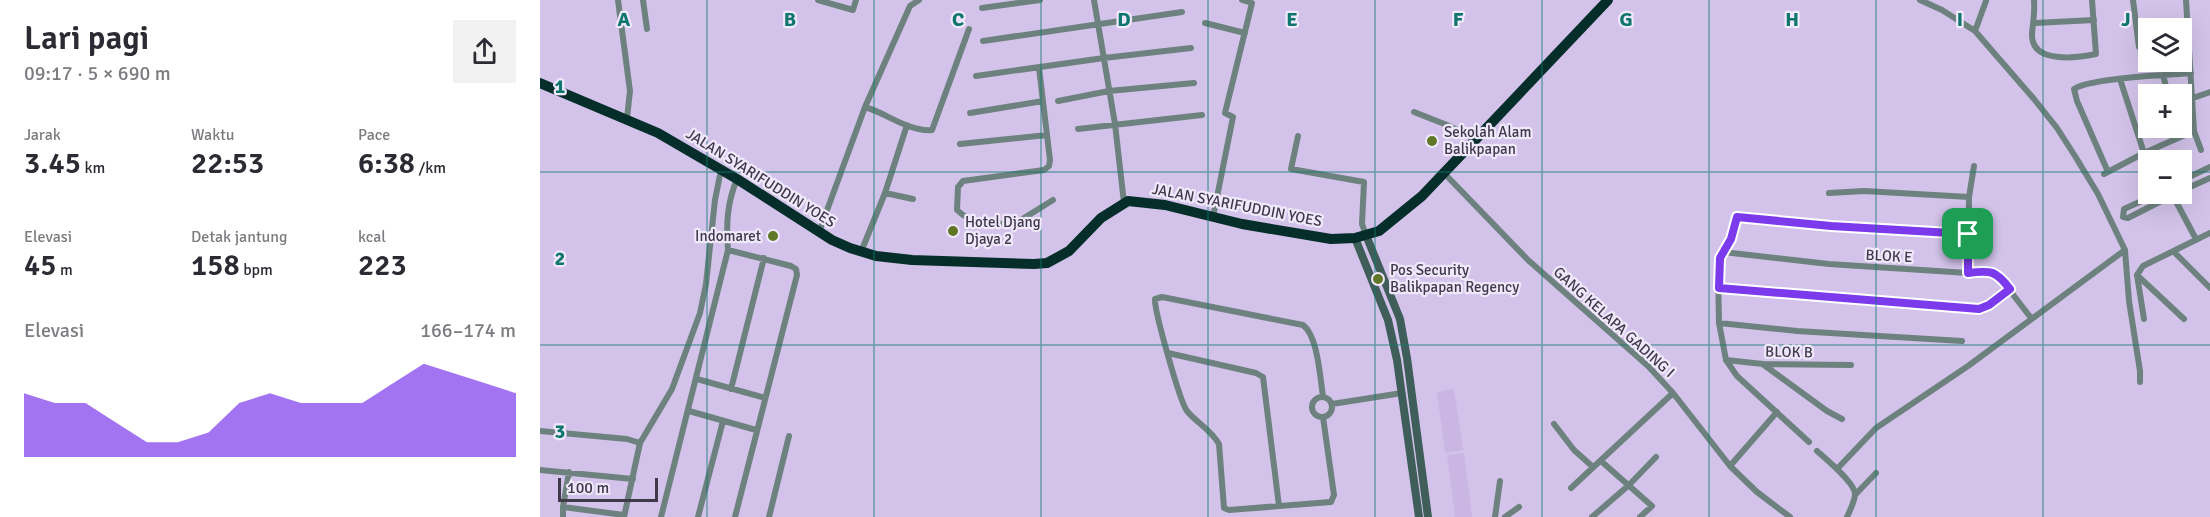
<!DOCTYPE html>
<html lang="id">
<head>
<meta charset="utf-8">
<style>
  :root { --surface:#fff; --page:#f2f2f3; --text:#2b2b33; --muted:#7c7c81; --accent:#7c3aed }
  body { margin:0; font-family:Signika,sans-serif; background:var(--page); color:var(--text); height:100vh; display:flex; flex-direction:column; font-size:22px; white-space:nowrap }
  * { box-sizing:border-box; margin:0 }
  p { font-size:20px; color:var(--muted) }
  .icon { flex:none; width:33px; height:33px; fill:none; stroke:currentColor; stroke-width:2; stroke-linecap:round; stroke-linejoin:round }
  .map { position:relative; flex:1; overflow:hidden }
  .sheet { display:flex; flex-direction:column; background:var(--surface); width:540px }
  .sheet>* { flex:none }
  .buttons { position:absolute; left:1598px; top:18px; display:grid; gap:12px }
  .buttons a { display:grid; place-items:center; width:54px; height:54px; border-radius:0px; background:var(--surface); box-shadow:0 6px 24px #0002; font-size:30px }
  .scale { position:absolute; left:18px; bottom:15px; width:100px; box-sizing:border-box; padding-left:6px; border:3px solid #403949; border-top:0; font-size:16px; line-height:21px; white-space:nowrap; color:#403949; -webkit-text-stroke:4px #f0e8fc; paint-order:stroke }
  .pin { position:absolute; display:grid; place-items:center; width:51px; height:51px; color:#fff; margin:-26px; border-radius:12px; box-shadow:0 3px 9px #0006 }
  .round { display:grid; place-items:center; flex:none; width:63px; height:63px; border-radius:0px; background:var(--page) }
  .overview { display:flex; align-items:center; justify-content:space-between; height:102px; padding:0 24px }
  h1 { font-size:33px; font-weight:600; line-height:45px }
  .stats { display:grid; grid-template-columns:repeat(3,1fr); gap:9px; height:102px; padding:6px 24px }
  .stats div { display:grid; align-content:center }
  .stats b { font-size:30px; font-weight:600 }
  .stats small { font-size:16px; font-weight:400 }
  .stats p { font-size:16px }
  .chart { height:168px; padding:12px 24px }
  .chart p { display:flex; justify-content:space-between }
  .chart svg { width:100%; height:108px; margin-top:6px; fill:var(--accent); opacity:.7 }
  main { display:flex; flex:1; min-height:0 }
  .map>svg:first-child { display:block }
  .built { fill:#c9b6e3 }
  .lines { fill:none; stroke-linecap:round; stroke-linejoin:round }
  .street { stroke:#6d827e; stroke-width:6 }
  .secondary { stroke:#3f5e59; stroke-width:8 }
  .highway { stroke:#052e2a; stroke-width:10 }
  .route-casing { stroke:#fff; stroke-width:12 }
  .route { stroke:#7c3aed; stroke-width:8 }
  .grid { fill:none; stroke:#0f766e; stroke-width:1.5; stroke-opacity:0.55 }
  .poi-dot { fill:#607728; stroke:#f0e8fc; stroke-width:2 }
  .labels { text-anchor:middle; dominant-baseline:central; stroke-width:4.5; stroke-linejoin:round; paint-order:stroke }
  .poi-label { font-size:15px; fill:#403949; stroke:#f0e8fc; text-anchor:start }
  .street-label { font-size:15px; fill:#403949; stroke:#f0e8fc }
  .grid-label { font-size:20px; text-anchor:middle; font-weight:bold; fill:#0f766e; stroke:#f0e8fc; stroke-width:4.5; stroke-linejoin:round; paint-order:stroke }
</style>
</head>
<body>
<main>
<section class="sheet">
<div class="overview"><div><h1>Lari pagi</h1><p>09:17 · 5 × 690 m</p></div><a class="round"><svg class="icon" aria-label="share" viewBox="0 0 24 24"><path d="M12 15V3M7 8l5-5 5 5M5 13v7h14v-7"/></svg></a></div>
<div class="stats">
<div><p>Jarak</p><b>3.45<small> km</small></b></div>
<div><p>Waktu</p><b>22:53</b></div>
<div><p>Pace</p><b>6:38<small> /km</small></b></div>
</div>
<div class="stats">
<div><p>Elevasi</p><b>45<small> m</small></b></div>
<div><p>Detak jantung</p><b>158<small> bpm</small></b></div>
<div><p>kcal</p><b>223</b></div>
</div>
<div class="chart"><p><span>Elevasi</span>166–174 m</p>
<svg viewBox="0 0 160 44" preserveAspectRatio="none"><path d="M0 44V18L10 22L20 22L30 30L40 38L50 38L60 34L70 22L80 18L90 22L100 22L110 22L120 14L130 6L140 10L150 14L160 18V44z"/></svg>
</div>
</section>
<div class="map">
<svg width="1670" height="517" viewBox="0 0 1670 517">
  <rect width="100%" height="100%" fill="#d3c3ea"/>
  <!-- built -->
  <path class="built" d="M914 389 923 450 905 453 897 392Z
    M924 453 932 517H915L907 455Z"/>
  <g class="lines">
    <!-- street -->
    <path class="street" d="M78 0 90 91 87 118
      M103 0 107 29
      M278 0 313 10 316 0
      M554 0 575 124 584 203
      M1380 0 1402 10 1435 31 1494 99 1517 128 1535 156 1558 194 1585 250 1589 301 1600 371V382
      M1494 0C1495 12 1493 22 1492 34 1491 64 1537 58 1556 54L1552 0
      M1593 0 1599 47 1608 48
      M442 8 500 0
      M665 23 705 33
      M1495 23 1554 20
      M1435 31 1446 1
      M443 41 642 12
      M499 68 510 160 509 166 504 170 423 181 418 187 417 210C431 224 451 224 470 224L476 223 513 200
      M1623 75 1628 94
      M436 76 564 58 651 48
      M1580 79 1604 153
      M1653 98 1670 92
      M518 101 569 91 654 83
      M325 107C346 113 369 132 392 130L429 29
      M874 112 907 125 936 139
      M430 113 503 101
      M1637 128 1640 136
      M538 129 662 115
      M1654 131 1661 150
      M758 136 751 169 824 182 822 224 826 235
      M420 144 507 135
      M903 172 988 260 1108 366 1133 393 1190 466 1217 492 1250 517
      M1568 172 1537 101 1534 89C1548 78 1630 75 1651 73
      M1564 174 1604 153 1654 131 1646 0
      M1641 181 1670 167
      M1641 191 1670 178
      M345 193 373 199
      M1289 193 1324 191 1429 197
      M1617 194 1584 209 1583 217 1588 218 1635 194
      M1632 194 1656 239
      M673 217 693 117 685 113 712 3 702 0
      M279 232 325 107 370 6 379 0
      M188 250 251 266 256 269 257 275 195 517
      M321 252 345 193 367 125
      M1183 252 1289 264 1428 273 1446 270 1458 275 1491 318
      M1634 252 1670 288
      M1428 273 1429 197 1434 166
      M1597 275 1644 319
      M1179 288 1439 309 1449 305 1471 289
      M1604 319 1597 275 1603 266 1670 233
      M1179 323 1257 331 1422 341
      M628 353 716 373 723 377 739 506
      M1186 360 1223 364 1311 365
      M1224 365 1287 411 1302 419
      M157 379 225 398
      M191 389 224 258
      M783 396C780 378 778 336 763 325L622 297 615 299C614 310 640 402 647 411 657 423 671 430 679 444L684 508 689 510 791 502 794 495 783 417
      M772 407a10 10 0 1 1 20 0a10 10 0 1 1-20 0Z
      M792 404 862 393
      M149 411 216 430
      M1014 424 1034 450 1053 467
      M0 431 87 439 100 443
      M1269 442 1197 376 1186 360 1179 323 1178 271 1180 258 1191 239 1197 217 1291 226 1428 234
      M1277 451C1286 459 1315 483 1315 494 1315 501 1310 510 1307 517
      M1061 461 1112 506 1100 517
      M1190 466 1237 412
      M1297 469 1336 428 1428 366 1585 250
      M0 470 93 479
      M29 472 23 507 84 515
      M1031 488 1133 393
      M1315 495 1336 473
      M23 517V507
      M84 517 100 443 132 389 160 313 166 284 175 200 181 170
      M121 517 188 250C186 224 187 203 197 179
      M158 517 183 421
      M229 517 249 436
      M955 517 960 481
      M965 517 979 507
      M1052 517 1089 485 1116 457"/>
    <!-- secondary -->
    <path class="secondary" d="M826 235 860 319 867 358 888 517
      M815 238 848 320 857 360 879 517"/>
    <!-- highway -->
    <path class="highway" d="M0 83 118 133 197 179 292 240 310 248 336 256 372 260 494 264 507 263 529 251 561 218 588 201 625 205 702 224 791 239 815 238 839 231 882 196 1068 0"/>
  </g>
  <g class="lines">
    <defs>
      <path id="route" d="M1197 217 1291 226 1428 234V273C1452 270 1456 271 1470 289L1449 305 1439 309 1179 288 1180 258 1191 239Z"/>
    </defs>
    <!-- route casing -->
    <use href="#route" class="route-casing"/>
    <!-- route -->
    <use href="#route" class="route"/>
  </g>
  <!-- grid -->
  <path class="grid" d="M167 0V517M334 0V517M501 0V517M668 0V517M835 0V517M1002 0V517M1169 0V517M1336 0V517M1503 0V517M0 172H1608M1641 172H1670M0 345H1670"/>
  <!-- markers -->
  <g class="poi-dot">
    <circle cx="892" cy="141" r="6"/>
    <circle cx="413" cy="231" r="6"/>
    <circle cx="233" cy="236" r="6"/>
    <circle cx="838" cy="279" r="6"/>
  </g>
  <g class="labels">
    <!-- poi labels -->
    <g class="poi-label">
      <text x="904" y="132">Sekolah Alam<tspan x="904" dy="17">Balikpapan</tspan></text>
      <text x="425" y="222">Hotel Djang<tspan x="425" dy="17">Djaya 2</tspan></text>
      <text x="221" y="236" text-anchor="end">Indomaret</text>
      <text x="850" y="270">Pos Security<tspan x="850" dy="17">Balikpapan Regency</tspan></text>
    </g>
    <!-- street labels -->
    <g class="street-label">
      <text transform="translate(221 178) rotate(32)">JALAN SYARIFUDDIN YOES</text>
      <text transform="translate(697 205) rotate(11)">JALAN SYARIFUDDIN YOES</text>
      <text transform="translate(1349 256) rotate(3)">BLOK E</text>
      <text transform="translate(1074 322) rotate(42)">GANG KELAPA GADING I</text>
      <text transform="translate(1249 352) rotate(1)">BLOK B</text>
    </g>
  </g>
  <g class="grid-label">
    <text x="84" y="26">A</text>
    <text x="250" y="26">B</text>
    <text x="418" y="26">C</text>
    <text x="584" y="26">D</text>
    <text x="752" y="26">E</text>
    <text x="918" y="26">F</text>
    <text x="1086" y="26">G</text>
    <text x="1252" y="26">H</text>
    <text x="1420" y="26">I</text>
    <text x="1586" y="26">J</text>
    <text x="20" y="93">1</text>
    <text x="20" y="265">2</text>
    <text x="20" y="438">3</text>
  </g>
</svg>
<div class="buttons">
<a><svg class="icon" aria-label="layers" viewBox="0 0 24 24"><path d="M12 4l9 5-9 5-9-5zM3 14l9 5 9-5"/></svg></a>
<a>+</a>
<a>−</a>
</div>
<div class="scale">100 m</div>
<div class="pin" style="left:1428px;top:234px;background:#1e9e55"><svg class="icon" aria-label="arrive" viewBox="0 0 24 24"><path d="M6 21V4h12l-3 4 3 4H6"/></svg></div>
</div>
</main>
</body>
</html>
